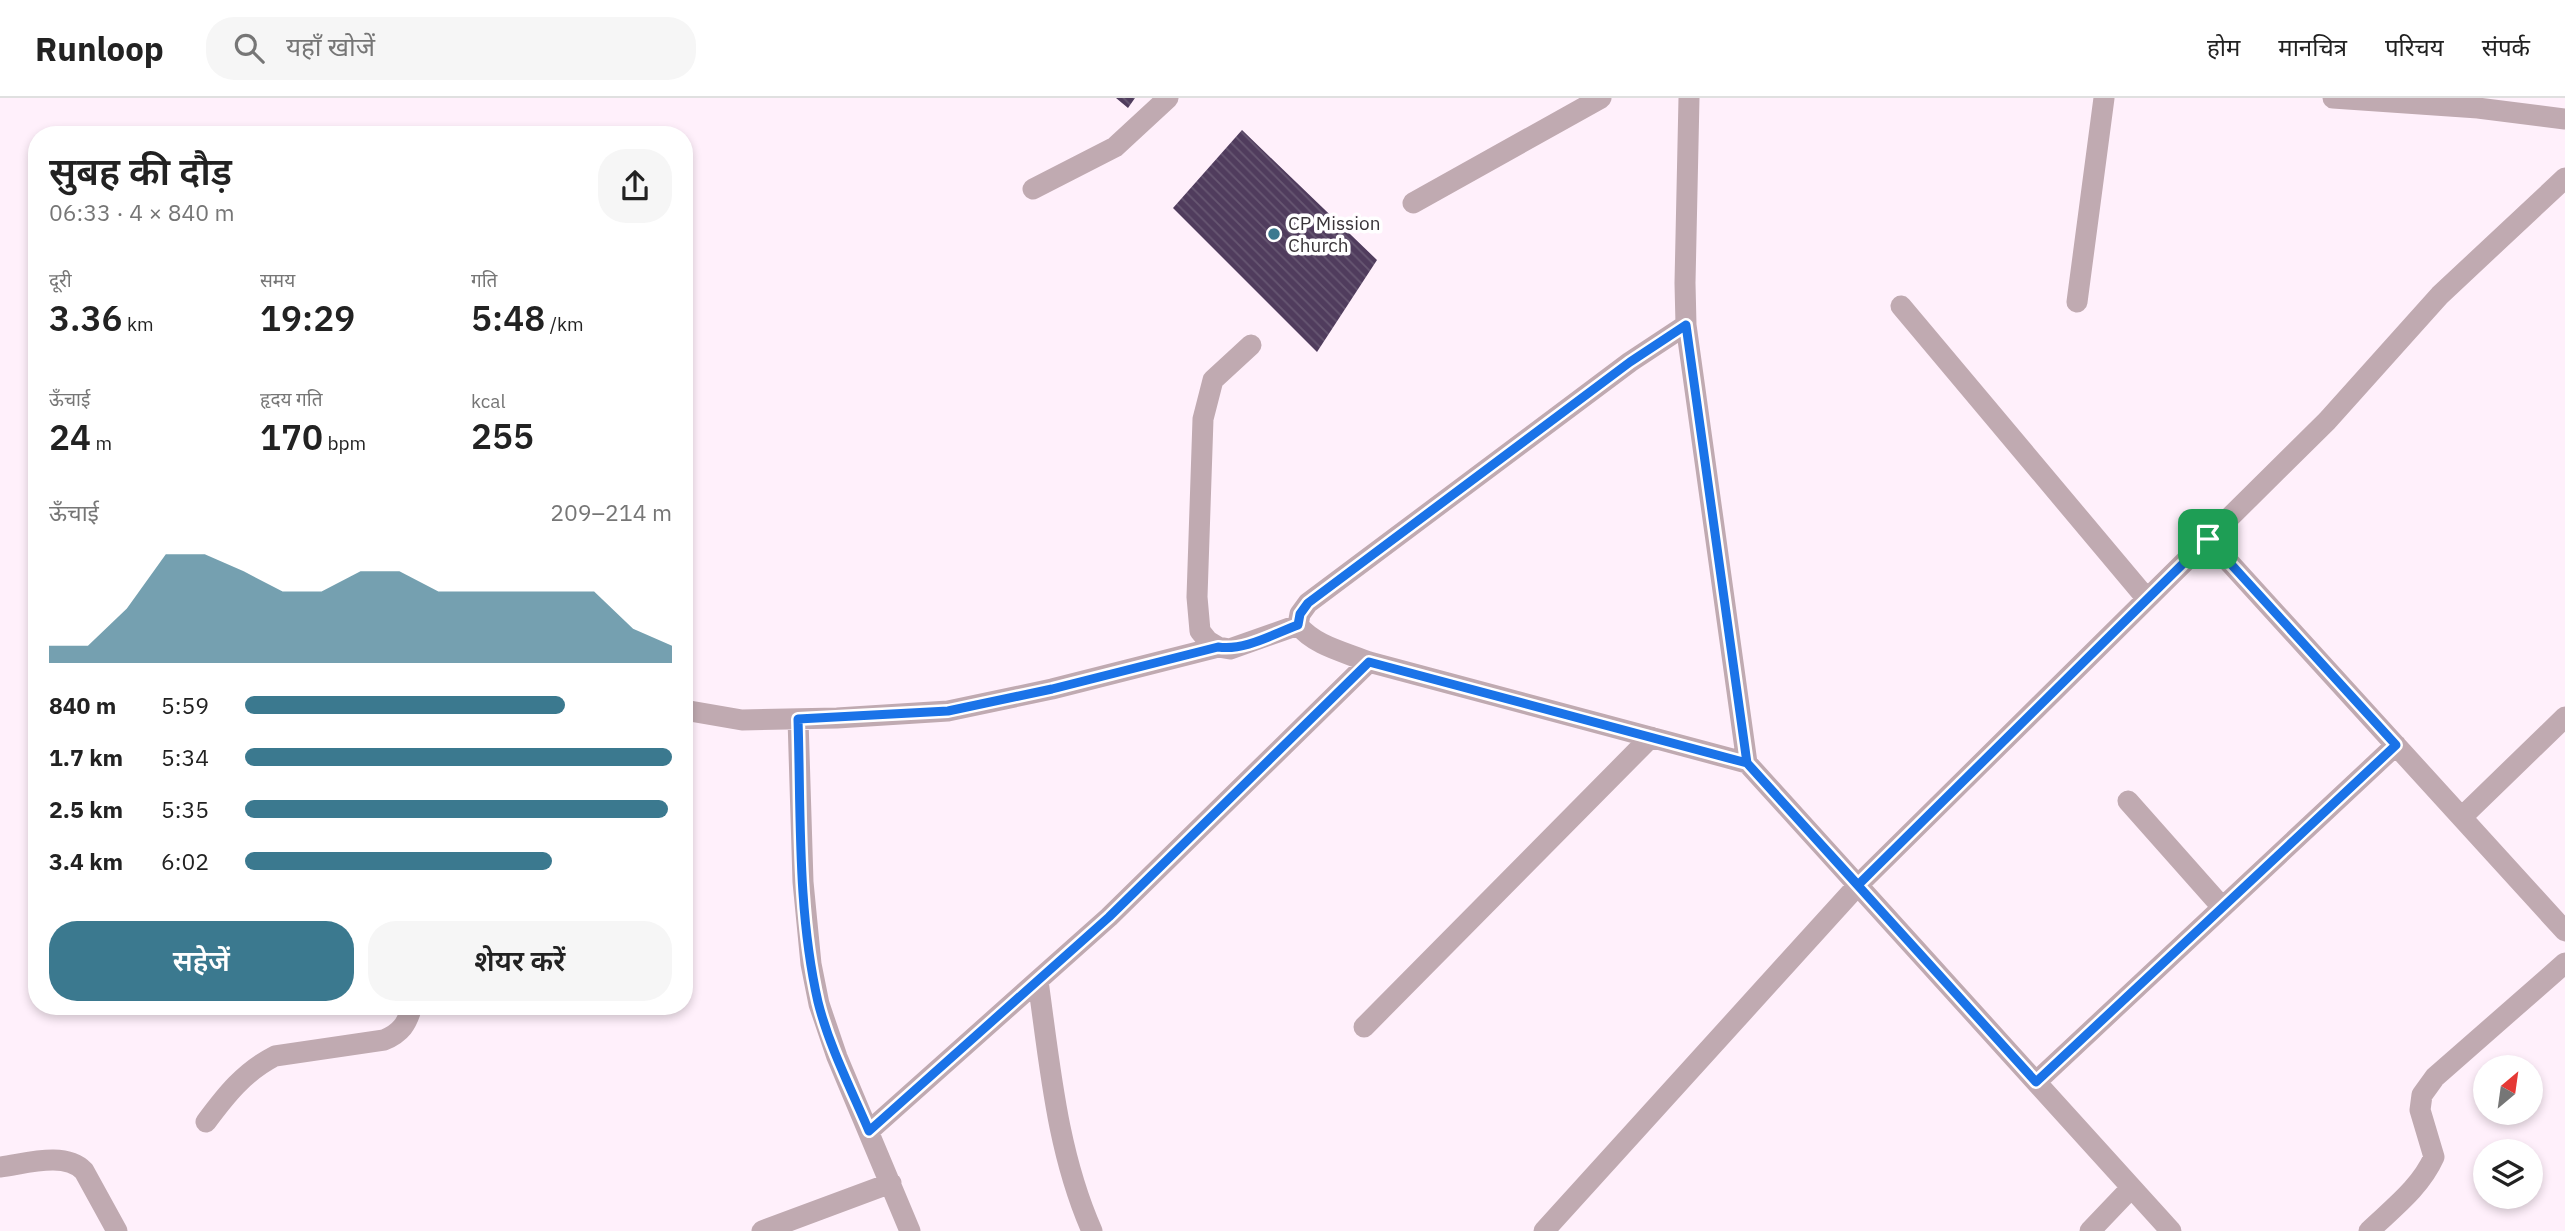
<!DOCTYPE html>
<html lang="hi">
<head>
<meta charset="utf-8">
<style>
  :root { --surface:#fff; --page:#f6f6f6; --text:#222; --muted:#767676; --line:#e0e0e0; --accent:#3b798f }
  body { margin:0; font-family:"IBM Plex Sans","Noto Sans Devanagari",sans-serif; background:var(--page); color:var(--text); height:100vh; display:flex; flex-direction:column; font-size:26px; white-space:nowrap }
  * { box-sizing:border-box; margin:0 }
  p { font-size:23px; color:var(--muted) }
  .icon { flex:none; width:38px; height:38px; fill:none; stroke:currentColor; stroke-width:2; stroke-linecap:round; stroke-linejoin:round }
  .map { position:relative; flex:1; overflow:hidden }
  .drawer { position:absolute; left:28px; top:28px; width:665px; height:889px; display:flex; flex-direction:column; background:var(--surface); border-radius:28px; box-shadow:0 4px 10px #0003 }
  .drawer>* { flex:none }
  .needle { width:46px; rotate:29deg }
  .buttons { position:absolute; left:2473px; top:957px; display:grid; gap:14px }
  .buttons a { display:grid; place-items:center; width:70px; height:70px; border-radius:50%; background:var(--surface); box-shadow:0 4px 10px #0003; font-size:35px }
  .pin { position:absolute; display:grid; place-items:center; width:60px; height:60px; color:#fff; margin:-30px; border-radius:14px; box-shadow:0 4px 10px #0006 }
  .round { display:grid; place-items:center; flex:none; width:74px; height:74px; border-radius:28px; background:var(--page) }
  .head { display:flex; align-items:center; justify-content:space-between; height:119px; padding:0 21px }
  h1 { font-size:38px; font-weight:600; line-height:52px }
  .metrics { display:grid; grid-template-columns:repeat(3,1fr); gap:10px; height:119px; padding:7px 21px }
  .metrics div { display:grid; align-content:center }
  .metrics b { font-size:35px; font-weight:600 }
  .metrics small { font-size:19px; font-weight:400 }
  .metrics p { font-size:19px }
  .chart { height:196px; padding:14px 21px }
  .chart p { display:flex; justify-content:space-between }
  .chart svg { width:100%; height:126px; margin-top:7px; fill:var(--accent); opacity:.7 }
  .action { display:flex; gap:14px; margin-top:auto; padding:14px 21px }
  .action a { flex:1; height:80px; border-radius:28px; background:var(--accent); color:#fff; font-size:28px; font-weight:600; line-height:80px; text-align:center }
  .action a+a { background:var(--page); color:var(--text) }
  ul { padding:0 21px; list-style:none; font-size:23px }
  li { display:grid; grid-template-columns:112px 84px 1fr; align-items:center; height:52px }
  li i { height:18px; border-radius:9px; background:var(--accent) }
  header { display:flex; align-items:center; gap:42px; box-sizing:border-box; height:98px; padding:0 35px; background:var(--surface); border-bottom:2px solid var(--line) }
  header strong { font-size:33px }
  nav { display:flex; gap:38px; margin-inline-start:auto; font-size:24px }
  .search { width:490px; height:63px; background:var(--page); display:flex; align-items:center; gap:18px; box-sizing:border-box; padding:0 24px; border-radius:28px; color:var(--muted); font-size:26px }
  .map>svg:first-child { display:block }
  .building { fill:url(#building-back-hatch) }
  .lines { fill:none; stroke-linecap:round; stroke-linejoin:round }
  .minor { stroke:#c0aab1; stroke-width:21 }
  .route-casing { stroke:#fff; stroke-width:14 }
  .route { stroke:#1a73e8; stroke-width:9 }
  .poi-dot { fill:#3b798f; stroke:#fff; stroke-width:2.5 }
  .labels { text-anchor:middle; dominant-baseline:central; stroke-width:7; stroke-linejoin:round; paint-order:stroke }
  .poi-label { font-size:19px; fill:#3a3539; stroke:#fff; text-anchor:start }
</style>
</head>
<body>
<header>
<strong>Runloop</strong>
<div class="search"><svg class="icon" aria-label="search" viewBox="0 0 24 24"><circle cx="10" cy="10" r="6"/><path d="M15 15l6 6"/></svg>यहाँ खोजें</div>
<nav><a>होम</a><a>मानचित्र</a><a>परिचय</a><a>संपर्क</a></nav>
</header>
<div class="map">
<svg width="2565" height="1133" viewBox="0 0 2565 1133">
  <defs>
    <pattern id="building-back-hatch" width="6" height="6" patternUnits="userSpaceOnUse" patternTransform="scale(1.75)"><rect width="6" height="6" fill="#503c5d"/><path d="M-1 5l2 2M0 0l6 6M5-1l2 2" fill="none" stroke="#675772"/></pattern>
  </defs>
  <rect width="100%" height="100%" fill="#fff0fb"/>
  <!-- building -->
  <path class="building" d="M1116 0H1135L1128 10Z
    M1242 32 1377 162 1317 254 1173 110Z"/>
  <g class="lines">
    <!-- minor -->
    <path class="minor" d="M1689 0 1685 185 1686 227 1747 665 2171 1133
      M2333 0 2478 10 2565 21
      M1033 91 1115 49 1168 0
      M1413 105 1601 0
      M2077 204 2104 0
      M1901 208 2147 501
      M1686 227 1630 264 1308 505 1300 516 1298 527C1315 548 1345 554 1369 564L1747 665
      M1251 247 1213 282 1203 321 1197 499 1200 533 1208 543 1218 549 1230 551 1298 527
      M2208 441 2565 833
      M684 612 742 622 837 620 948 613 1052 591 1218 549
      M798 621 803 784 811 866 819 906 837 959 910 1133
      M2128 703 2222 809
      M2462 719 2565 619
      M1038 883C1050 968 1057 1054 1092 1133
      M1364 929 1651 639
      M2036 984 2396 647
      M206 1024C226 997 244 974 275 958L384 942C401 935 407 926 412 908
      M869 1033 1109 819 1369 564
      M0 1069C25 1066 65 1053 84 1073L117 1133
      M762 1133 891 1085
      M1544 1133 1858 787 2327 323 2440 197 2565 80
      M2090 1133 2131 1090
      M2369 1133C2393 1110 2420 1090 2434 1059L2420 1012 2422 997 2435 979 2565 865"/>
  </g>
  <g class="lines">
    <defs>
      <path id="route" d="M2208 441 1858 787 1747 665 1686 227 1630 264 1308 505 1300 516 1298 527C1273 536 1245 553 1218 549L1052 591 948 613 798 621C801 714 797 812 818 904 829 948 851 991 869 1033L1109 819 1369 564 1747 665 2036 984 2396 647 2208 441"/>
    </defs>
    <!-- route casing -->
    <use href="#route" class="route-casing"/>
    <!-- route -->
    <use href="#route" class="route"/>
  </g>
  <!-- markers -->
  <circle class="poi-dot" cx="1274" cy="136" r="7"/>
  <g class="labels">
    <!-- poi labels -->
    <g class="poi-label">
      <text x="1288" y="125">CP Mission<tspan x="1288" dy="22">Church</tspan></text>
    </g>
  </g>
</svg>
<div class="buttons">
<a><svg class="needle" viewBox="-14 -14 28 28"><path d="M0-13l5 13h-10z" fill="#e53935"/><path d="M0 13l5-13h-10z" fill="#767676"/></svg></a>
<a><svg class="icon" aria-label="layers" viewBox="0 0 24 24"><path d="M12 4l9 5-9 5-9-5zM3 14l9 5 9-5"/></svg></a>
</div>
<div class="pin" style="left:2208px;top:441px;background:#1e9e55"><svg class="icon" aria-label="arrive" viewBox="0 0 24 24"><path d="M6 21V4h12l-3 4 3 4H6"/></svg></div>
<section class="drawer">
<div class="head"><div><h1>सुबह की दौड़</h1><p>06:33 · 4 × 840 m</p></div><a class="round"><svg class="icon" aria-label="share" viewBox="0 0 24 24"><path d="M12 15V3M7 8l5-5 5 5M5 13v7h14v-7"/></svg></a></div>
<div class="metrics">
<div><p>दूरी</p><b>3.36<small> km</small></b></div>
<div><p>समय</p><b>19:29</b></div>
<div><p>गति</p><b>5:48<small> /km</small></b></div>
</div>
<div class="metrics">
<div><p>ऊँचाई</p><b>24<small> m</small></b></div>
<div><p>हृदय गति</p><b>170<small> bpm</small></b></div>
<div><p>kcal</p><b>255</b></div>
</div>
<div class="chart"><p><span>ऊँचाई</span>209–214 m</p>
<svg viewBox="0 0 160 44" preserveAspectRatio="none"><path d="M0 44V38L10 38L20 25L30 6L40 6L50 12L60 19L70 19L80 12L90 12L100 19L110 19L120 19L130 19L140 19L150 32L160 38V44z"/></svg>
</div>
<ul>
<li><b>840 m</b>5:59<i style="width:75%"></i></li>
<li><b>1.7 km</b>5:34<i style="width:100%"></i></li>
<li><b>2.5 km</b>5:35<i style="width:99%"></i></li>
<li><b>3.4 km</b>6:02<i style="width:72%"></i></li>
</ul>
<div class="action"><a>सहेजें</a><a>शेयर करें</a></div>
</section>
</div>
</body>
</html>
